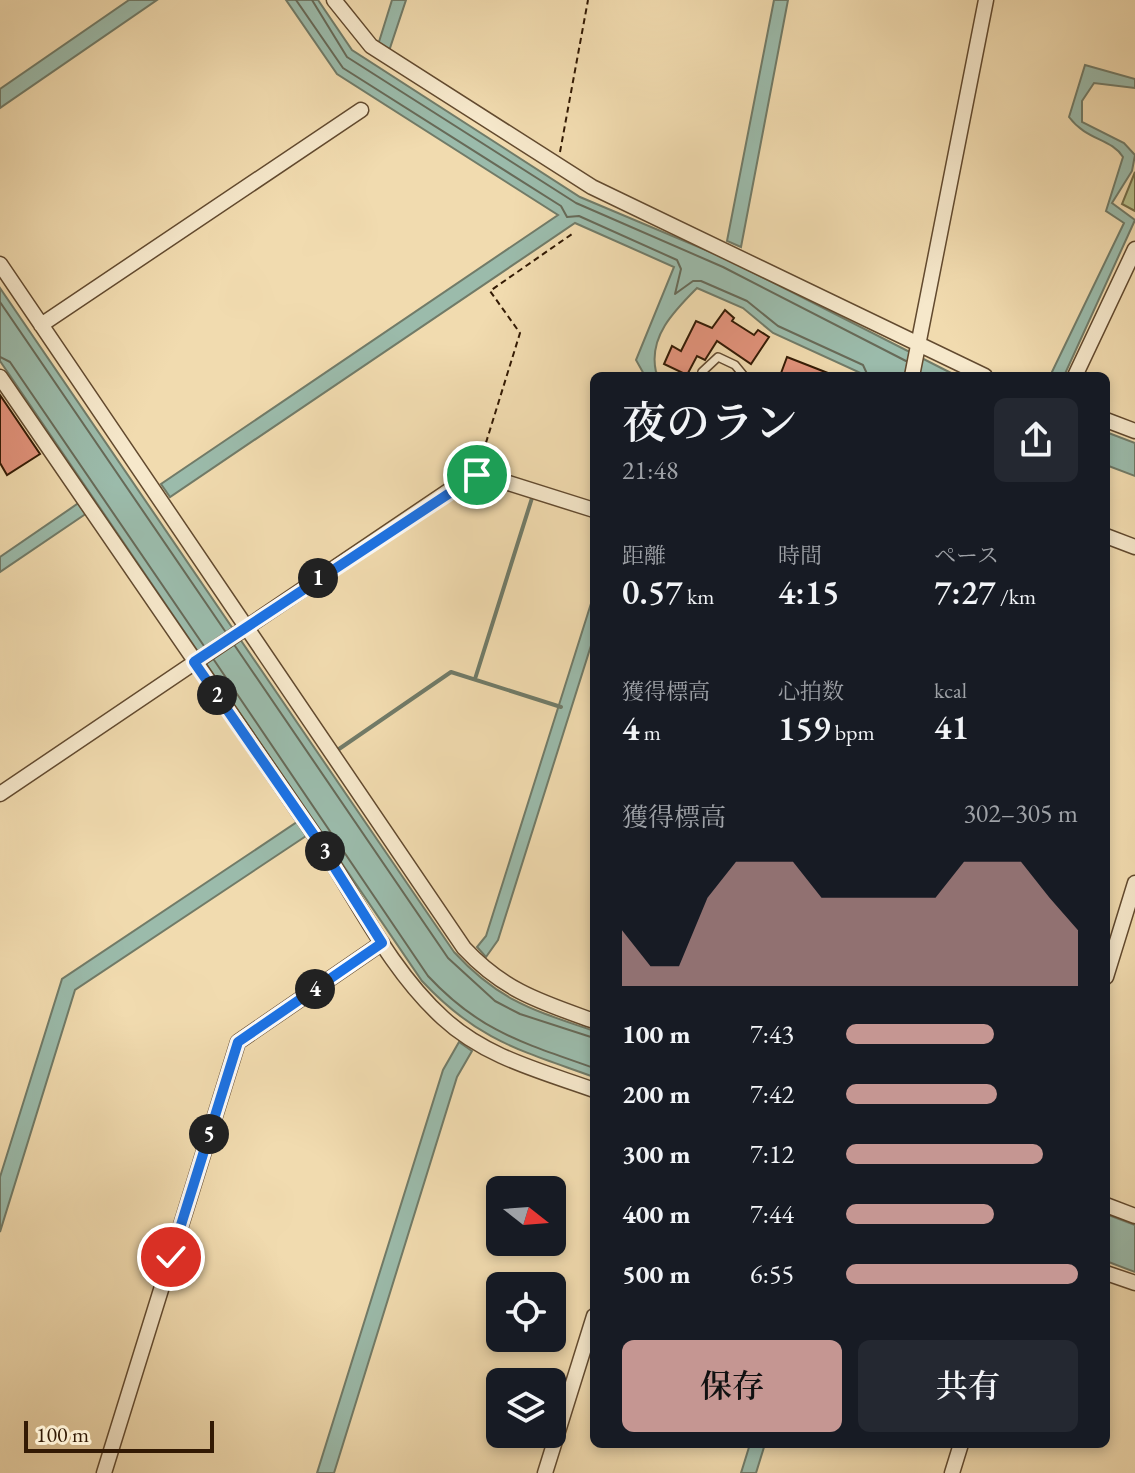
<!DOCTYPE html>
<html lang="ja">
<head>
<meta charset="utf-8">
<style>
  :root { --surface:#171b24; --page:#242831; --text:#f1f3f6; --muted:#9ea1a6; --accent:#c59692 }
  body { margin:0; font-family:"EB Garamond","Noto Serif JP",serif; background:var(--page); color:var(--text); height:100vh; display:flex; flex-direction:column; font-size:30px; white-space:nowrap }
  * { box-sizing:border-box; margin:0 }
  p { font-size:26px; color:var(--muted) }
  .icon { flex:none; width:44px; height:44px; fill:none; stroke:currentColor; stroke-width:2; stroke-linecap:round; stroke-linejoin:round }
  .map { position:relative; flex:1; overflow:hidden }
  .panel { position:absolute; left:590px; top:372px; width:520px; height:1076px; display:flex; flex-direction:column; background:var(--surface); border-radius:12px; box-shadow:0 4px 12px #0003 }
  .panel>* { flex:none }
  .needle { width:52px; rotate:107deg }
  .tools { position:absolute; left:486px; top:1176px; display:grid; gap:16px }
  .tools a { display:grid; place-items:center; width:80px; height:80px; border-radius:12px; background:var(--surface); box-shadow:0 4px 12px #0003; font-size:40px }
  .scale { position:absolute; left:24px; bottom:20px; width:190px; box-sizing:border-box; padding-left:8px; border:4px solid #331a04; border-top:0; font-size:22px; line-height:28px; white-space:nowrap; color:#331a04; -webkit-text-stroke:6px #f6e8cb; paint-order:stroke }
  .pin { position:absolute; display:grid; place-items:center; width:68px; height:68px; color:#fff; margin:-34px; border:4px solid #fff; border-radius:50%; box-shadow:0 2px 8px #0007 }
  .km { position:absolute; width:40px; height:40px; margin:-20px; border-radius:50%; background:#222; color:#fff; font-size:22px; line-height:40px; text-align:center }
  .round { display:grid; place-items:center; flex:none; width:84px; height:84px; border-radius:12px; background:var(--page) }
  .summary { display:flex; align-items:center; justify-content:space-between; height:136px; padding:0 32px }
  h1 { font-size:44px; font-weight:600; line-height:60px }
  .metrics { display:grid; grid-template-columns:repeat(3,1fr); gap:12px; height:136px; padding:8px 32px }
  .metrics div { display:grid; align-content:center }
  .metrics b { font-size:34px; font-weight:600 }
  .metrics small { font-size:22px; font-weight:400 }
  .metrics p { font-size:22px }
  .chart { height:224px; padding:16px 32px }
  .chart p { display:flex; justify-content:space-between }
  .chart svg { width:100%; height:144px; margin-top:8px; fill:var(--accent); opacity:.7 }
  .primary-button { display:flex; gap:16px; margin-top:auto; padding:16px 32px }
  .primary-button a { flex:1; height:92px; border-radius:12px; background:var(--accent); color:#111; font-size:32px; font-weight:600; line-height:92px; text-align:center }
  .primary-button a+a { background:var(--page); color:var(--text) }
  ul { padding:0 32px; list-style:none; font-size:26px }
  li { display:grid; grid-template-columns:128px 96px 1fr; align-items:center; height:60px }
  li i { height:20px; border-radius:10px; background:var(--accent) }
  .map>svg:first-child { display:block }
  .green { fill:#b6c18e; stroke:#746e49; stroke-width:2 }
  .water { fill:#9bbbab; stroke:#717b68; stroke-width:2 }
  .lines { fill:none; stroke-linecap:round; stroke-linejoin:round }
  .shore { stroke:#676a58; stroke-width:2 }
  .stream { stroke:#717b68; stroke-width:4 }
  .building { fill:#e3937c; stroke:#331a04; stroke-width:2 }
  .lane-casing { stroke:#624a2f; stroke-width:10 }
  .street-casing { stroke:#624a2f; stroke-width:17 }
  .path { stroke:#331a04; stroke-width:2; stroke-dasharray:6 4; stroke-linecap:butt }
  .lane { stroke:#f6e8cb; stroke-width:7 }
  .street { stroke:#f6e8cb; stroke-width:14 }
  .route-casing { stroke:#fff; stroke-width:16 }
  .route { stroke:#1a73e8; stroke-width:10 }
</style>
</head>
<body>
<div class="map">
<svg width="1135" height="1473" viewBox="0 0 1135 1473">
  <rect width="100%" height="100%" fill="#f1dbaf"/>
  <filter id="stains"><feTurbulence type="fractalNoise" baseFrequency=".0025" numOctaves="4"/><feColorMatrix values="0 0 0 0 .2 0 0 0 0 .09 0 0 0 0 .02 0 0 0 .5 -.17"/></filter>
  <radialGradient id="worn" r=".72"><stop offset=".6" stop-color="#630" stop-opacity="0"/><stop offset="1" stop-color="#630" stop-opacity=".3"/></radialGradient>
  <!-- green -->
  <path class="green" d="M1135 172V211L1122 204Z"/>
  <!-- water -->
  <path class="water" d="M129 0H157L0 108V89Z
    M286 0H318L352 50 580 197 727 259 957 376H867L773 333 743 308 697 288C674 311 648 337 656 372L662 376H645L636 360 674 267 575 223 170 497 161 484 558 215 337 74Z
    M392 0H406L389 51 378 45Z
    M774 0H788L741 247 727 241Z
    M1085 65 1135 79V88L1094 83 1082 101V122L1124 143 1135 155 1132 171 1112 203 1135 220 1064 376H1050L1124 223 1106 211 1123 157C1111 138 1087 141 1069 117Z
    M0 288 454 952C499 1001 533 1010 594 1031V1077C520 1050 478 1041 422 981L0 361Z
    M1106 432 1135 443V476L1106 465Z
    M80 502 87 513 0 572V557Z
    M594 594V636L498 940 486 957 477 947 486 936Z
    M297 822 306 836 75 990 0 1232V1177L62 979Z
    M459 1042 472 1051 457 1077 334 1473H317L443 1070Z
    M1106 1214 1135 1225V1272L1106 1261Z
    M750 1444H765L756 1473H741Z"/>
  <g class="lines">
    <!-- shore -->
    <path class="shore" d="M296 0 343 68 561 206 567 217 579 216 677 260 681 269 675 294 693 281H701L747 301 778 326 863 365 868 376
      M312 0 347 57 576 203 723 267 906 361
      M0 302 225 631
      M0 357 10 362 204 646
      M235 646 448 958 495 1001 520 1014 594 1038
      M214 660 428 976C480 1032 524 1043 594 1068"/>
    <!-- stream -->
    <path class="stream" d="M475 679 532 498
      M339 749 451 672 561 707"/>
  </g>
  <!-- building -->
  <path class="building" d="M725 310 734 318 732 321 754 335 758 330 769 337 751 364 717 341 705 360 697 356 687 375 664 364 672 346 681 351 696 321 712 328Z
    M787 357 833 375V376H780Z
    M0 395 40 454 7 475 0 463Z"/>
  <g class="lines">
    <defs>
      <path id="lane" d="M702 372 718 357 735 365 744 376"/>
      <path id="street" d="M334 0 371 46 592 187 985 376
        M0 264 464 948C504 991 541 1002 594 1021
        M41 325 361 110
        M912 376 986 0
        M1075 376 1135 249
        M0 377C103 529 207 680 311 830 354 892 386 966 443 1018 485 1057 541 1071 594 1090
        M1106 420 1135 431
        M1106 536 1135 547
        M0 794 469 477 483 475 594 510
        M1106 977 1135 883
        M1106 1205 1135 1216
        M1106 1273 1135 1283
        M104 1473 238 1042 382 943
        M545 1473 594 1316
        M952 1473 961 1444"/>
    </defs>
    <!-- lane casing -->
    <use href="#lane" class="lane-casing"/>
    <!-- street casing -->
    <use href="#street" class="street-casing"/>
    <!-- path -->
    <path class="path" d="M560 152 588 0
      M480 462 520 333 490 291 572 234"/>
    <!-- lane -->
    <use href="#lane" class="lane"/>
    <!-- street -->
    <use href="#street" class="street"/>
  </g>
  <g class="lines">
    <defs>
      <path id="route" d="M171 1257 238 1042 382 943 314 835 194 662 477 475"/>
    </defs>
    <!-- route casing -->
    <use href="#route" class="route-casing"/>
    <!-- route -->
    <use href="#route" class="route"/>
  </g>
  <rect width="100%" height="100%" filter="url(#stains)"/>
  <rect width="100%" height="100%" fill="url(#worn)"/>
</svg>
<div class="tools">
<a><svg class="needle" viewBox="-14 -14 28 28"><path d="M0-13l5 13h-10z" fill="#e53935"/><path d="M0 13l5-13h-10z" fill="#9ea1a6"/></svg></a>
<a><svg class="icon" aria-label="locate" viewBox="0 0 24 24"><circle cx="12" cy="12" r="6"/><path d="M12 2v4M12 18v4M2 12h4M18 12h4"/></svg></a>
<a><svg class="icon" aria-label="layers" viewBox="0 0 24 24"><path d="M12 4l9 5-9 5-9-5zM3 14l9 5 9-5"/></svg></a>
</div>
<div class="scale">100 m</div>
<div class="pin" style="left:477px;top:475px;background:#1e9e55"><svg class="icon" aria-label="arrive" viewBox="0 0 24 24"><path d="M6 21V4h12l-3 4 3 4H6"/></svg></div>
<div class="pin" style="left:171px;top:1257px;background:#d93025"><svg class="icon" aria-label="check" viewBox="0 0 24 24"><path d="M5 12l5 5 9-10"/></svg></div>
<b class="km" style="left:318px;top:578px">1</b>
<b class="km" style="left:217px;top:695px">2</b>
<b class="km" style="left:325px;top:851px">3</b>
<b class="km" style="left:315px;top:989px">4</b>
<b class="km" style="left:209px;top:1134px">5</b>
<section class="panel">
<div class="summary"><div><h1>夜のラン</h1><p>21:48</p></div><a class="round"><svg class="icon" aria-label="share" viewBox="0 0 24 24"><path d="M12 15V3M7 8l5-5 5 5M5 13v7h14v-7"/></svg></a></div>
<div class="metrics">
<div><p>距離</p><b>0.57<small> km</small></b></div>
<div><p>時間</p><b>4:15</b></div>
<div><p>ペース</p><b>7:27<small> /km</small></b></div>
</div>
<div class="metrics">
<div><p>獲得標高</p><b>4<small> m</small></b></div>
<div><p>心拍数</p><b>159<small> bpm</small></b></div>
<div><p>kcal</p><b>41</b></div>
</div>
<div class="chart"><p><span>獲得標高</span>302–305 m</p>
<svg viewBox="0 0 160 44" preserveAspectRatio="none"><path d="M0 44V27L10 38L20 38L30 17L40 6L50 6L60 6L70 17L80 17L90 17L100 17L110 17L120 6L130 6L140 6L150 17L160 27V44z"/></svg>
</div>
<ul>
<li><b>100 m</b>7:43<i style="width:64%"></i></li>
<li><b>200 m</b>7:42<i style="width:65%"></i></li>
<li><b>300 m</b>7:12<i style="width:85%"></i></li>
<li><b>400 m</b>7:44<i style="width:64%"></i></li>
<li><b>500 m</b>6:55<i style="width:100%"></i></li>
</ul>
<div class="primary-button"><a>保存</a><a>共有</a></div>
</section>
</div>
</body>
</html>
